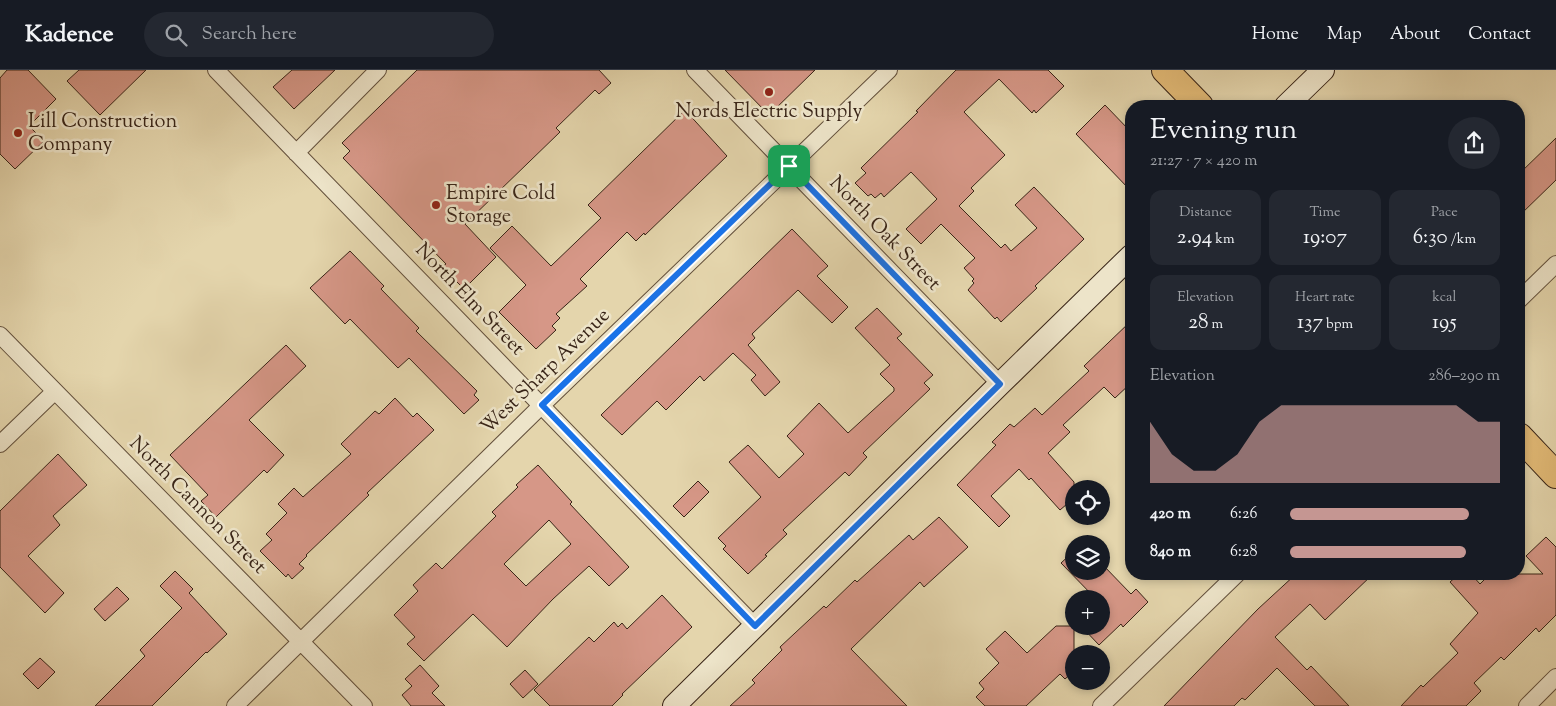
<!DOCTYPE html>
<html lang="en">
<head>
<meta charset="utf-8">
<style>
  :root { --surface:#171b24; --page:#242831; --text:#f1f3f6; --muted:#9ea1a6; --line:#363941; --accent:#c59692 }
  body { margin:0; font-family:"Sorts Mill Goudy",serif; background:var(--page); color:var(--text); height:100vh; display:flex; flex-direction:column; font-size:19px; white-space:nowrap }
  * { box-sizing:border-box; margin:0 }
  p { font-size:16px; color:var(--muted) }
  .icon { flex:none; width:28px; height:28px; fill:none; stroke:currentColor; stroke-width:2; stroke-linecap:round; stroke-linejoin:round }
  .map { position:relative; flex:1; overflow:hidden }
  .drawer { position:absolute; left:1125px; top:30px; width:400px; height:480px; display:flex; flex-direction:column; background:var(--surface); border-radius:20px; box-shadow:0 2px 8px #0003 }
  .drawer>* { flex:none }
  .tools { position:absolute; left:1065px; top:410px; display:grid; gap:10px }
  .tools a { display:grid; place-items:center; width:45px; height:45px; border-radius:50%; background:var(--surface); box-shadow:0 2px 8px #0003; font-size:25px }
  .pin { position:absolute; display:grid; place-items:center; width:42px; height:42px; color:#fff; margin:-21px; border-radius:10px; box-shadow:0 2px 8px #0006 }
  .round { display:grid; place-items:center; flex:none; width:52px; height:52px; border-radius:26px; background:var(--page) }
  .overview { display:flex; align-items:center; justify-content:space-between; height:85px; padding:0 25px }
  h1 { font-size:28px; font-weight:600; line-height:38px }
  .metrics { display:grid; grid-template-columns:repeat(3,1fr); gap:8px; height:85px; padding:5px 25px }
  .metrics div { display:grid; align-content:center; border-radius:12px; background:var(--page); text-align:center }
  .metrics b { font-size:21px; font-weight:600 }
  .metrics small { font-size:14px; font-weight:400 }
  .metrics p { font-size:14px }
  .chart { height:140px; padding:10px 25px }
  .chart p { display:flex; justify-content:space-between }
  .chart svg { width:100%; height:90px; margin-top:5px; fill:var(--accent); opacity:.7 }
  ul { padding:0 25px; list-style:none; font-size:16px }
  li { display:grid; grid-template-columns:80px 60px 1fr; align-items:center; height:38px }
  li i { height:12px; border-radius:6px; background:var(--accent) }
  header { display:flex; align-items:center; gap:30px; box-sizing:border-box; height:70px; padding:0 25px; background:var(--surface); border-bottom:1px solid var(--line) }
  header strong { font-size:24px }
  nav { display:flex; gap:28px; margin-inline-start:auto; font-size:18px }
  .search { width:350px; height:45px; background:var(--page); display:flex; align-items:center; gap:12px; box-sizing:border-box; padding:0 18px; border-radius:28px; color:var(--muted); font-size:19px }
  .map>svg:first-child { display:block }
  .building { fill:#d69787; stroke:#382417; fill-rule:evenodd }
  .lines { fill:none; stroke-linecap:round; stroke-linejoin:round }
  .minor-casing { stroke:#63503c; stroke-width:18 }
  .secondary-casing { stroke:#382417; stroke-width:24 }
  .primary-casing { stroke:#382417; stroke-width:28 }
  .minor { stroke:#ede4c9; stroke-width:16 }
  .secondary { stroke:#ede4c9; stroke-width:22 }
  .primary { stroke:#e2ba76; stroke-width:26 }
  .route-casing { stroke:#fff; stroke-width:10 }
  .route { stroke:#1a73e8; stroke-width:6 }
  .poi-dot { fill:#8f2418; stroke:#ede4c9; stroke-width:2 }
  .labels { text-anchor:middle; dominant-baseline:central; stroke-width:5; stroke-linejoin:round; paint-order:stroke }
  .poi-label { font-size:20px; fill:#382417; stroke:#ede4c9; text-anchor:start }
  .street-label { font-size:20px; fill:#382417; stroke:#ede4c9 }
</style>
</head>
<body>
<header>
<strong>Kadence</strong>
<div class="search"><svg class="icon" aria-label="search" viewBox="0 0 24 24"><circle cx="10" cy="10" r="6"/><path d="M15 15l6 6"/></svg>Search here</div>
<nav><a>Home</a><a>Map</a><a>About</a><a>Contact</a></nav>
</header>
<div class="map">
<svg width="1556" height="636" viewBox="0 0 1556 636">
  <rect width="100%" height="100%" fill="#e4d5ac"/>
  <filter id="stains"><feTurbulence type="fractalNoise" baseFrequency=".004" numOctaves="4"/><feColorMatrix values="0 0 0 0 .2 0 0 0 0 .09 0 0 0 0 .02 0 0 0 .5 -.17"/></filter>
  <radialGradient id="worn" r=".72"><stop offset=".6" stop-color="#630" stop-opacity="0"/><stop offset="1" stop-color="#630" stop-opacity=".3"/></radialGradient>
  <!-- building -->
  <path class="building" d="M7 0H28L56 29 29 56 44 71 15 99 0 84V8Z
    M79 0H146L100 45 67 11Z
    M292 0H335L294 39 273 17Z
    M417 0H599L611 13 599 24 595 20 556 58 560 62 465 154 496 187 464 219 442 197 446 194 343 88 350 81 342 73Z
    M725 0H815L769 45Z
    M956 0H1048L1064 16 1036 43 1034 40 1032 43 999 9 964 42 1005 85 971 118 974 121 959 136 1001 178 1005 174 1011 181 1037 158 1015 135 1034 117 1084 169 1035 216 1037 218 1001 252 997 247 995 249 968 220 974 213 972 211 974 209 964 198 975 188 941 154 921 174 906 159 937 129 911 102 884 127 881 123 875 128 871 124 868 126 855 113 866 103 861 98 918 42 916 41Z
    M1105 35 1131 62V121L1076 64Z
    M685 40 727 86 645 165 644 163 636 171 627 162 580 209 587 216 556 244 560 248 552 256 556 260 536 279 499 242 526 215 490 178 512 156 551 196 601 148 588 135Z
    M1556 68V110L1519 146V104Z
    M792 159 828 196 817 206 848 237 832 253 798 220 752 264 755 268 748 275 780 312 765 326 751 310 756 305 733 283 704 311 700 306 666 340 657 331 622 365 601 345Z
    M350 181 384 216 381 219 419 258 416 261 477 321 474 325 479 330 464 344 409 288 398 298 350 249 345 254 310 218Z
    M877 238 902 264 897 268 933 305 924 313 930 319 863 383 867 387 849 406 845 402 783 460 787 464 765 485 767 486 748 504 723 479 726 476 718 468 761 427 729 392 748 375 779 408 804 384 787 366 819 333 848 363 894 321V318L880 304 890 295 855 258Z
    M1131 251V313L1115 328 1104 317 1063 355 1070 362 1048 383 1074 412V428L1060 440 1031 408 1029 410 1019 399 991 426 1010 446 999 457 957 415 996 375 992 372 1010 354 1014 357 1035 338 1042 345 1089 301 1084 296Z
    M286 275 306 296 249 350 284 385 267 403 264 400 216 447 201 431 208 425 170 385Z
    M395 328 413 347 417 343 434 360 367 423 369 425 306 485 307 486 299 494 304 498 292 509 288 504 286 507 260 481 272 470 266 464 287 443 278 434 294 418 303 427 351 384 341 374 375 341 379 344Z
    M58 384 87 415 53 446 60 455 28 486 64 523 45 543 0 497V441Z
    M538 395 572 432 570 434 629 497 609 516 589 496 553 529 507 577 473 544 424 591 407 574 415 567 394 545 418 521 413 515 436 493 442 499 496 446 492 442 518 417 516 415ZM549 450 571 474 526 516 504 494Z
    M698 411 709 422 684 447 673 436Z
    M939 447 968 477 924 517 920 512 851 579 907 636H730L755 613 752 610 782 580 780 577 824 536 826 538 855 510 857 512 909 465 913 470Z
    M1546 467 1556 477V545L1539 562 1536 558 1504 590 1501 587 1474 613 1481 621 1466 636H1401L1421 615 1423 617 1458 583 1450 574 1478 543 1450 512 1459 504H1471L1480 514 1490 504H1543L1526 486Z
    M1074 481V501H1101V493L1131 524 1136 519 1148 532 1123 557 1121 554 1099 575 1081 556H1101V529H1096L1061 493Z
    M175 501 193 519 189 523 227 564 207 583 206 582 152 636H95L145 586 140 580 182 538 160 516Z
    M1296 504H1373L1325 550 1310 534 1275 567 1307 600 1311 596 1349 636H1315L1277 598 1245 630 1242 628 1234 636H1164L1258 539Z
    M117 517 129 529 105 551 94 539Z
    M662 525 692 557 622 624 623 625 612 636H550L534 620 589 567 594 572 614 552 618 557 622 553 627 559Z
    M1056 556H1074V601L1065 609 1060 604 1026 636H985L976 627 984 619 979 613 999 593 986 579 1005 561 1027 583Z
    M40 588 55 602 38 619 23 604Z
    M420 595 439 616 432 623 445 636H411L402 625 412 616 405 609Z
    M525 600 538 614 523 628 510 614Z"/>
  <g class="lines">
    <defs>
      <path id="minor" d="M216 0 755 556
        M695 0 1000 314
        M296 83 378 0
        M1519 230 1556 194
        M0 265 364 636
        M0 374 54 322
        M235 636 542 335 889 0
        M1101 636 1237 504
        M1527 636 1556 607"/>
      <path id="secondary" d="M1286 36 1323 0
        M674 636 1000 314 1131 186"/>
      <path id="primary" d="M1165 0 1200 36
        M1519 366 1556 405"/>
    </defs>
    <!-- minor casing -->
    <use href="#minor" class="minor-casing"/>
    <!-- secondary casing -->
    <use href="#secondary" class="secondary-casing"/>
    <!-- primary casing -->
    <use href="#primary" class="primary-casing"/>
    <!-- minor -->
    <use href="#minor" class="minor"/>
    <!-- secondary -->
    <use href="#secondary" class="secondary"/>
    <!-- primary -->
    <use href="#primary" class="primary"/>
  </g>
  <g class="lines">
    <defs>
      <path id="route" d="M789 96 1000 314 755 556 542 335Z"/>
    </defs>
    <!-- route casing -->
    <use href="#route" class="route-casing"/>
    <!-- route -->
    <use href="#route" class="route"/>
  </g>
  <!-- markers -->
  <g class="poi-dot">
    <circle cx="769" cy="22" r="5"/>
    <circle cx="18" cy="63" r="5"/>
    <circle cx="436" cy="135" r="5"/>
  </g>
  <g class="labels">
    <!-- poi labels -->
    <g class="poi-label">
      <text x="769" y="42" text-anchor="middle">Nords Electric Supply</text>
      <text x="28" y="52">Lill Construction<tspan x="28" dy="23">Company</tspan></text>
      <text x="446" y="124">Empire Cold<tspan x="446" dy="23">Storage</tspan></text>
    </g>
    <!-- street labels -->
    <g class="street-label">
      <text transform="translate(884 164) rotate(46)">North Oak Street</text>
      <text transform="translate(469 230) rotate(46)">North Elm Street</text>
      <text transform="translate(546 302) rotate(-44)">West Sharp Avenue</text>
      <text transform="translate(197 436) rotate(45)">North Cannon Street</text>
    </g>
  </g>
  <rect width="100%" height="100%" filter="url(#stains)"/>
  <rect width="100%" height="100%" fill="url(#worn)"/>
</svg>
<div class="tools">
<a><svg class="icon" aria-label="locate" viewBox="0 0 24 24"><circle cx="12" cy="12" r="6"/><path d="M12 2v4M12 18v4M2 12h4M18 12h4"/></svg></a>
<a><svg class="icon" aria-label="layers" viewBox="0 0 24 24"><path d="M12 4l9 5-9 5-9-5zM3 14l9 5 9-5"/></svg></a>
<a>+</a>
<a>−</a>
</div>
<div class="pin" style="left:789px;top:96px;background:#1e9e55"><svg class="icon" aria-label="arrive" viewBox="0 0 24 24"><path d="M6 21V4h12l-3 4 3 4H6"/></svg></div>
<section class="drawer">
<div class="overview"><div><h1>Evening run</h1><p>21:27 · 7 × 420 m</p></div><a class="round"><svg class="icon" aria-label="share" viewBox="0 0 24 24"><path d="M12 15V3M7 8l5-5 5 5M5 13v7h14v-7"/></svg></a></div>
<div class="metrics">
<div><p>Distance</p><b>2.94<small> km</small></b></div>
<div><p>Time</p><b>19:07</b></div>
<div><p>Pace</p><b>6:30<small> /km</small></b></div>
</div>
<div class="metrics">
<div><p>Elevation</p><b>28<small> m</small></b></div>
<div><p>Heart rate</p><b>137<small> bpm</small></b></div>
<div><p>kcal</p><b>195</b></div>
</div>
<div class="chart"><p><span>Elevation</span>286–290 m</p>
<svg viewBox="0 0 160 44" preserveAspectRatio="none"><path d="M0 44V14L10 30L20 38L30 38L40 30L50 14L60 6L70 6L80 6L90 6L100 6L110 6L120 6L130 6L140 6L150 14L160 14V44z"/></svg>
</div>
<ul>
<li><b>420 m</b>6:26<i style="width:85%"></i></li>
<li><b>840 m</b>6:28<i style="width:84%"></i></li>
</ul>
</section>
</div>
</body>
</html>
